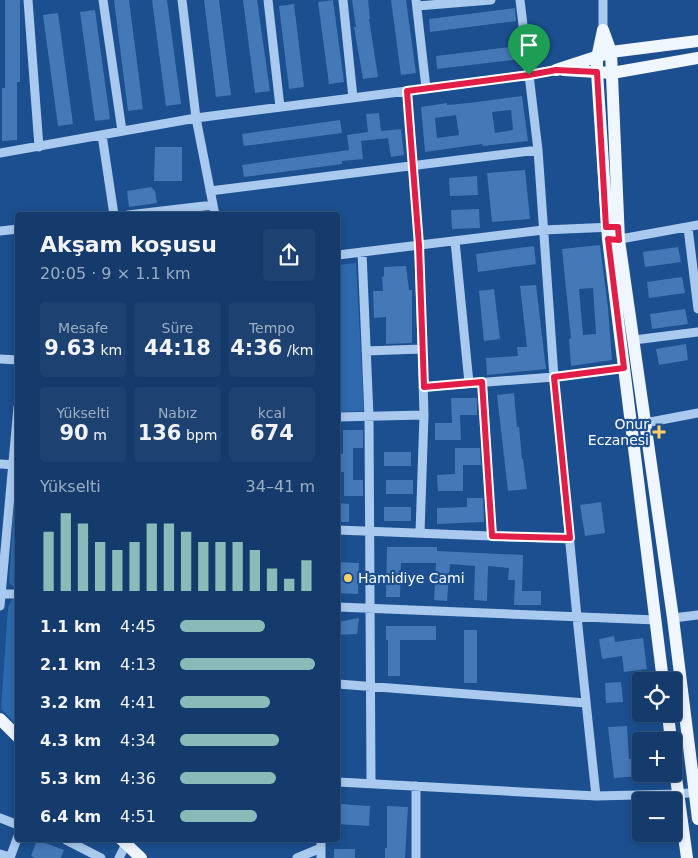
<!DOCTYPE html>
<html lang="tr">
<head>
<meta charset="utf-8">
<style>
  :root { --surface:#143b6b; --page:#1d4271; --text:#f1f3f6; --muted:#9dadc1; --line:#33557e; --accent:#8bbbb9 }
  body { margin:0; font-family:"DejaVu Sans",sans-serif; background:var(--page); color:var(--text); height:100vh; display:flex; flex-direction:column; font-size:19px; white-space:nowrap }
  * { box-sizing:border-box; margin:0 }
  p { font-size:16px; color:var(--muted) }
  .icon { flex:none; width:28px; height:28px; fill:none; stroke:currentColor; stroke-width:2; stroke-linecap:round; stroke-linejoin:round }
  .map { position:relative; flex:1; overflow:hidden }
  .details { position:absolute; left:15px; top:212px; width:325px; height:630px; display:flex; flex-direction:column; background:var(--surface); border-radius:5px; box-shadow:0 2px 8px #0003,0 0 0 1px var(--line) }
  .details>* { flex:none }
  .tools { position:absolute; left:632px; top:672px; display:grid; gap:10px }
  .tools a { display:grid; place-items:center; width:50px; height:50px; border-radius:5px; background:var(--surface); box-shadow:0 2px 8px #0003,0 0 0 1px var(--line); font-size:25px }
  .pin { position:absolute; display:grid; place-items:center; width:42px; height:42px; color:#fff; margin:-51px -21px; border-radius:50% 50% 50% 0; rotate:-45deg; box-shadow:0 0 5px #0007 }
  .pin .icon { rotate:45deg }
  .round { display:grid; place-items:center; flex:none; width:52px; height:52px; border-radius:5px; background:var(--page) }
  .summary { display:flex; align-items:center; justify-content:space-between; height:85px; padding:0 25px }
  h1 { font-size:22px; font-weight:700; line-height:38px }
  .figures { display:grid; grid-template-columns:repeat(3,1fr); gap:8px; height:85px; padding:5px 25px }
  .figures div { display:grid; align-content:center; border-radius:5px; background:var(--page); text-align:center }
  .figures b { font-size:21px; font-weight:700 }
  .figures small { font-size:14px; font-weight:400 }
  .figures p { font-size:14px }
  .chart { height:140px; padding:10px 25px }
  .chart p { display:flex; justify-content:space-between }
  .chart svg { width:100%; height:90px; margin-top:5px; stroke:var(--accent); stroke-width:6 }
  ul { padding:0 25px; list-style:none; font-size:16px }
  li { display:grid; grid-template-columns:80px 60px 1fr; align-items:center; height:38px }
  li i { height:12px; border-radius:6px; background:var(--accent) }
  .map>svg:first-child { display:block }
  .green { fill:#2e69ad }
  .building { fill:#4478b7; fill-rule:evenodd }
  .lines { fill:none; stroke-linecap:round; stroke-linejoin:round }
  .minor { stroke:#a9c9ee; stroke-width:9 }
  .major { stroke:#f0f6ff; stroke-width:12 }
  .route-casing { stroke:#fff; stroke-width:10 }
  .route { stroke:#e11d48; stroke-width:6 }
  .poi-dot { fill:#ffd166; stroke:#1b4f8f; stroke-width:2 }
  .labels { text-anchor:middle; dominant-baseline:central; stroke-width:4.5; stroke-linejoin:round; paint-order:stroke }
  .poi-label { font-size:14px; fill:#fff; stroke:#1b4f8f; text-anchor:end }
</style>
</head>
<body>
<div class="map">
<svg width="698" height="858" viewBox="0 0 698 858">
  <rect width="100%" height="100%" fill="#1b4f8f"/>
  <!-- green -->
  <path class="green" d="M356 263 364 411 338 412V265Z
    M16 472H17V587H14L9 583Z
    M12 599 18 600 17 725 1 709 8 608Z"/>
  <!-- building -->
  <path class="building" d="M5 0H20V82H17V140L2 141V88H5Z
    M114 0H129L143 109 128 111Z
    M152 0H167L181 104 166 106Z
    M204 0H219L231 95 216 97Z
    M243 0H257L270 91 255 93Z
    M333 0 344 82 329 84 318 2Z
    M352 0H368L370 19H369L378 77 363 79 354 27H356Z
    M391 0H406L416 73 401 75Z
    M294 4 304 87 289 89 279 6Z
    M515 8 516 21 430 32 429 19Z
    M95 10 110 119 95 121 80 12Z
    M58 13 73 124 58 126 43 15Z
    M519 46 521 59 437 69 436 56Z
    M522 96 528 141 483 146 482 144 425 152 421 107 447 103V105L469 103ZM511 110 513 130 495 133 492 112ZM456 115 459 135 437 138 435 118Z
    M379 113 381 131 401 129 404 155 391 157 388 138 361 141 363 159 342 161V164L244 177 242 165 349 150 347 135 368 132 366 114Z
    M340 120 342 133 244 146 242 134Z
    M155 147H182V181H154Z
    M525 170 530 219 492 222 487 173Z
    M477 176 478 195 450 196 449 178Z
    M151 187 155 191 157 203 129 207 127 191Z
    M479 209 480 228 452 229 451 210Z
    M600 245 608 308 612 360 571 366 569 339 571 338 562 249ZM593 288 596 334 583 335 579 289Z
    M534 246 536 264 478 272 476 254Z
    M678 247 681 262 645 267 643 252Z
    M406 266 409 290H412V343L386 344V317L374 318 373 291H383L382 277 384 276V267Z
    M682 277 685 293 649 298 647 282Z
    M536 285 546 369 487 375 486 358 518 356 517 347H527L520 286Z
    M494 289 500 339 484 341 479 291Z
    M685 309 688 324 652 329 650 314Z
    M686 344 688 360 659 365 656 349Z
    M514 393 517 427H519L522 459H523L527 489 508 491 497 395Z
    M451 398H477V415H460L461 440H435V423H452Z
    M343 430H363V448H353V480H363V496H344V472H338V454H343Z
    M455 448H480L481 465H463V491H438L437 475 455 474Z
    M384 452H411V466H384Z
    M386 480H413V494H386Z
    M467 498H483L484 522 437 524V508L467 507Z
    M601 502 605 533 585 536 580 505Z
    M338 503 349 504V522H338Z
    M384 507H411V521H384Z
    M387 547H437V551L523 555 522 591H541V605H514L515 580H508L509 568 488 566 487 601 474 600 475 566 450 564 447 601 434 600 436 563H401L400 597H386Z
    M338 562 359 563 358 594 338 593Z
    M359 618 357 634 338 635V622Z
    M386 626H436V640H400V676H388V640H386Z
    M464 630H477V683H464Z
    M614 636 615 642 643 638 647 669 624 672 622 656 602 659 599 639Z
    M621 682 623 702 606 703 605 683Z
    M627 726 629 759 638 758 639 776 614 778 608 727Z
    M340 804 370 806 369 826 338 824Z
    M387 806 408 807 405 858H385V848H387Z
    M37 840 64 850 61 858H35L31 856Z
    M334 849H355V858H334Z"/>
  <g class="lines">
    <!-- minor -->
    <path class="minor" d="M28 0 39 147
      M103 0 122 131
      M182 0 196 118 215 215
      M268 0 280 107
      M343 0 353 98
      M416 0 426 88
      M520 0 538 150 554 377 577 617 596 796
      M603 0V30
      M417 6 491 0
      M407 91 419 245 424 415 420 533
      M102 135 114 215
      M0 153 196 118 407 91 529 75 556 70
      M210 191 538 150
      M128 215 213 205
      M688 228 698 309
      M0 231 18 229
      M615 240 698 225
      M455 241 469 383
      M362 252 369 416 371 783
      M338 255 543 230 613 227
      M634 340 698 332
      M366 351 422 349
      M0 359 18 360
      M482 382 492 536
      M423 387 554 377 624 368
      M338 417 424 415
      M645 423 698 413
      M0 464 17 465
      M338 530 570 539
      M1 594H18
      M0 606 18 407
      M338 607 656 620
      M673 618 698 615
      M338 684 586 703
      M338 782 596 796 678 794 698 792
      M416 786V858
      M0 818 18 825
      M66 840 101 858
      M0 854 10 857
      M10 858 18 836
      M119 858 126 844
      M297 858 321 848
      M321 858V840"/>
    <!-- major -->
    <path class="major" d="M603 30 611 52 619 240 673 618 698 819
      M603 30 597 58V72L608 239 663 681
      M556 70 611 52 698 41
      M564 70 612 73 698 58
      M668 714 671 741
      M0 719 18 737
      M674 763 687 858
      M122 840 141 858"/>
  </g>
  <g class="lines">
    <defs>
      <path id="route" d="M556 70 597 72 606 227H618L619 240 608 239 624 368 554 377 570 538 492 536 482 382 424 387 419 245 407 91 529 75Z"/>
    </defs>
    <!-- route casing -->
    <use href="#route" class="route-casing"/>
    <!-- route -->
    <use href="#route" class="route"/>
  </g>
  <!-- markers -->
  <g class="poi-dot">
    <path d="M656.5 424.5h5v5h5v5h-5v5h-5v-5h-5v-5h5z"/>
    <circle cx="348" cy="578" r="5"/>
  </g>
  <g class="labels">
    <!-- poi labels -->
    <g class="poi-label">
      <text x="649" y="424">Onur<tspan x="649" dy="16">Eczanesi</tspan></text>
      <text x="358" y="578" text-anchor="start">Hamidiye Cami</text>
    </g>
  </g>
</svg>
<div class="tools">
<a><svg class="icon" aria-label="locate" viewBox="0 0 24 24"><circle cx="12" cy="12" r="6"/><path d="M12 2v4M12 18v4M2 12h4M18 12h4"/></svg></a>
<a>+</a>
<a>−</a>
</div>
<div class="pin" style="left:529px;top:75px;background:#1e9e55"><svg class="icon" aria-label="arrive" viewBox="0 0 24 24"><path d="M6 21V4h12l-3 4 3 4H6"/></svg></div>
<section class="details">
<div class="summary"><div><h1>Akşam koşusu</h1><p>20:05 · 9 × 1.1 km</p></div><a class="round"><svg class="icon" aria-label="share" viewBox="0 0 24 24"><path d="M12 15V3M7 8l5-5 5 5M5 13v7h14v-7"/></svg></a></div>
<div class="figures">
<div><p>Mesafe</p><b>9.63<small> km</small></b></div>
<div><p>Süre</p><b>44:18</b></div>
<div><p>Tempo</p><b>4:36<small> /km</small></b></div>
</div>
<div class="figures">
<div><p>Yükselti</p><b>90<small> m</small></b></div>
<div><p>Nabız</p><b>136<small> bpm</small></b></div>
<div><p>kcal</p><b>674</b></div>
</div>
<div class="chart"><p><span>Yükselti</span>34–41 m</p>
<svg viewBox="0 0 160 44" preserveAspectRatio="none"><path d="M5 44V15M15 44V6M25 44V11M35 44V20M45 44V24M55 44V20M65 44V11M75 44V11M85 44V15M95 44V20M105 44V20M115 44V20M125 44V24M135 44V33M145 44V38M155 44V29"/></svg>
</div>
<ul>
<li><b>1.1 km</b>4:45<i style="width:63%"></i></li>
<li><b>2.1 km</b>4:13<i style="width:100%"></i></li>
<li><b>3.2 km</b>4:41<i style="width:67%"></i></li>
<li><b>4.3 km</b>4:34<i style="width:73%"></i></li>
<li><b>5.3 km</b>4:36<i style="width:71%"></i></li>
<li><b>6.4 km</b>4:51<i style="width:57%"></i></li>
</ul>
</section>
</div>
</body>
</html>
